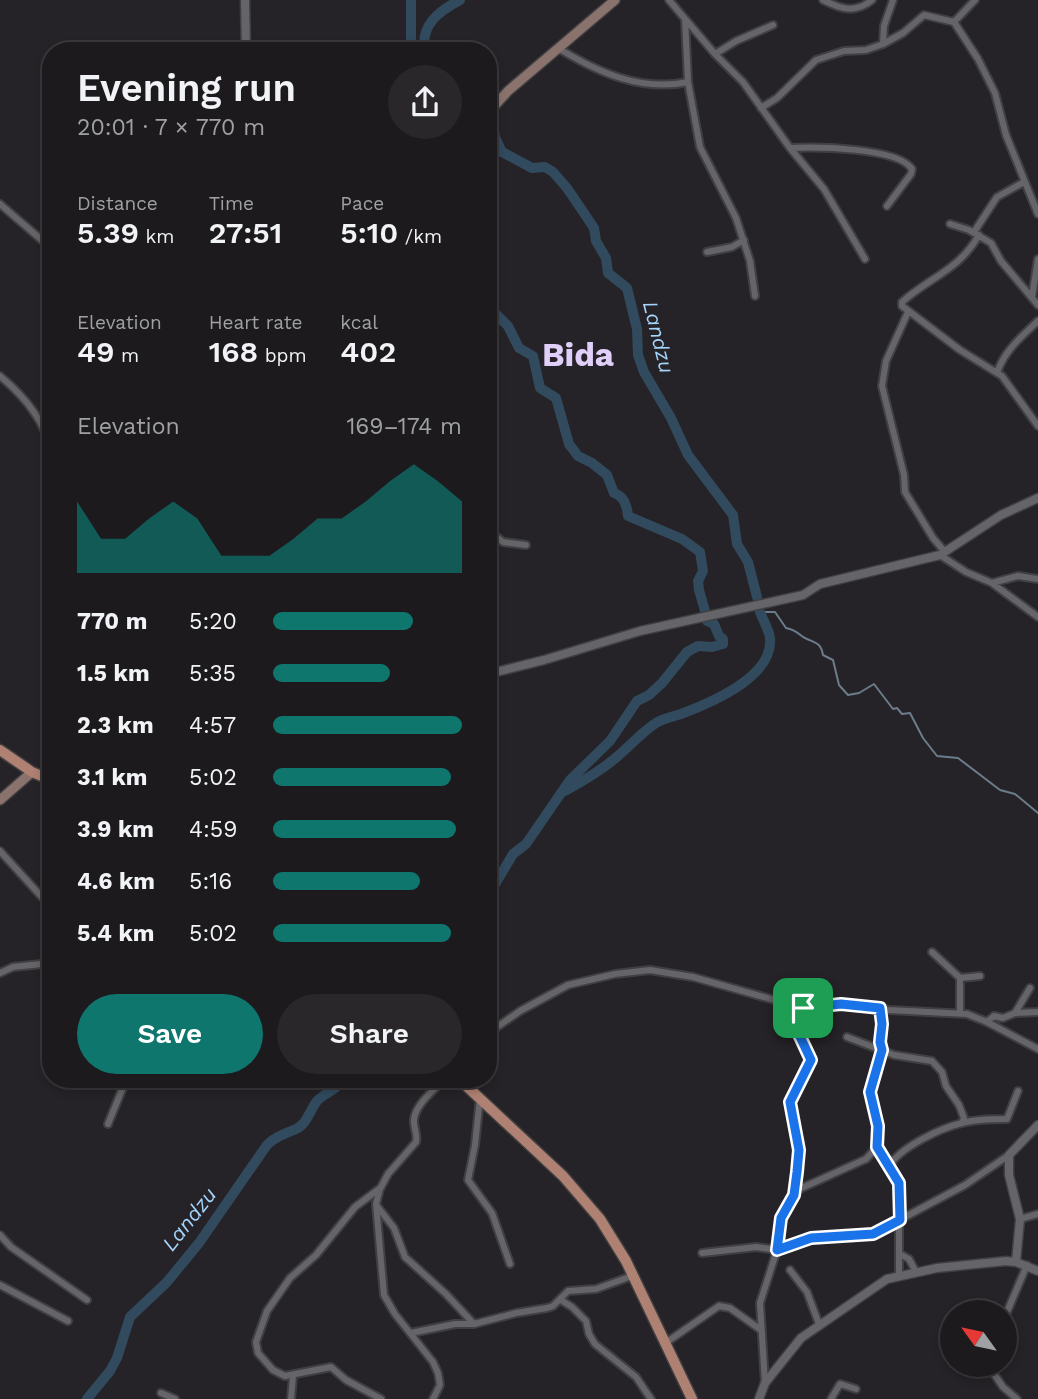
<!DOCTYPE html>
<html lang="en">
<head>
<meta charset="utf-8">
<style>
  :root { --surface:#1c1a1d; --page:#29272a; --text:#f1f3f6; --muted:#a0a1a4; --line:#3a383b; --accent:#0f766e }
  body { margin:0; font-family:"Work Sans",sans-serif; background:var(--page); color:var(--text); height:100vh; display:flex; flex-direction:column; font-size:26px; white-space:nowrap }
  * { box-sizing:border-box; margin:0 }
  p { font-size:23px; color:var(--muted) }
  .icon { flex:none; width:38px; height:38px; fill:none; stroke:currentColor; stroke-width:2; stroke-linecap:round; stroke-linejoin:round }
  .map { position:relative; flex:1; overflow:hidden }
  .drawer { position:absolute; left:42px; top:42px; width:455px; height:1046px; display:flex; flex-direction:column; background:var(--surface); border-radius:28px; box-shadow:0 4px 10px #0003,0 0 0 2px var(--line) }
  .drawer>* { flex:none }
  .needle { width:46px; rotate:303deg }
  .tools { position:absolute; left:940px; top:1300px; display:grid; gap:14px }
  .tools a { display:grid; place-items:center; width:77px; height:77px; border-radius:50%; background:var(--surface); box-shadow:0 4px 10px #0003,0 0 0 2px var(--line); font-size:35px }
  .pin { position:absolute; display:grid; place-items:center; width:60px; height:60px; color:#fff; margin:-30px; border-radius:14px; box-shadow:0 4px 10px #0006 }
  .round { display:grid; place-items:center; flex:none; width:74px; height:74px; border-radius:37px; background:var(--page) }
  .head { display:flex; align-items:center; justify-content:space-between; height:119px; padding:0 35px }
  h1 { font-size:38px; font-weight:600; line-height:52px }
  .stats { display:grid; grid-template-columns:repeat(3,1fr); gap:10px; height:119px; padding:7px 35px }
  .stats div { display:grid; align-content:center }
  .stats b { font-size:30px; font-weight:600 }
  .stats small { font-size:19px; font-weight:400 }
  .stats p { font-size:19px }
  .chart { height:196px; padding:14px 35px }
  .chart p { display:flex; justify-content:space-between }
  .chart svg { width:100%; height:126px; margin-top:7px; fill:var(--accent); opacity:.7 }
  .cta { display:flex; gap:14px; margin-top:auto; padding:14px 35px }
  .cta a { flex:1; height:80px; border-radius:42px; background:var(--accent); color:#fff; font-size:28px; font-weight:600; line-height:80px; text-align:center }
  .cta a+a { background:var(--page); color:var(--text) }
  ul { padding:0 35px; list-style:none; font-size:23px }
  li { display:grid; grid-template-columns:112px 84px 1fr; align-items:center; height:52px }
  li i { height:18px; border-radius:9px; background:var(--accent) }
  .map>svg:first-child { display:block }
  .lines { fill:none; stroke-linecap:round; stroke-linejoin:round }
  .stream { stroke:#6b7c8a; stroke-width:2 }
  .river { stroke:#314a5d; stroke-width:10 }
  .minor-casing { stroke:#403f41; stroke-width:10 }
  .tertiary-casing { stroke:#403f41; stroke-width:11 }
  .secondary-casing { stroke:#403f41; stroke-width:12 }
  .primary-casing { stroke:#403f41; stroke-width:13 }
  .minor { stroke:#656468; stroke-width:6 }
  .tertiary { stroke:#656468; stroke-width:8 }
  .secondary { stroke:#8a726d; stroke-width:9 }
  .primary { stroke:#af8172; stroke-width:10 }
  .route-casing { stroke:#fff; stroke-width:14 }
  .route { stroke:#1a73e8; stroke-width:9 }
  .labels { text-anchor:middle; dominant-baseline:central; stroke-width:7; stroke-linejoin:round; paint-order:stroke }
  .water-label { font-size:21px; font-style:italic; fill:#a4d5fc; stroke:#252327 }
  .town-label { font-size:33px; font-weight:bold; fill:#e0cff9; stroke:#252327 }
</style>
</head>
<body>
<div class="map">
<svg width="1038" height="1399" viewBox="0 0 1038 1399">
  <rect width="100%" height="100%" fill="#252327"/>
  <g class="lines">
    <!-- stream -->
    <path class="stream" d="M760 612H775L786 628C800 631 797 635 807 639 816 643 821 643 823 655L833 660 839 685 848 695 859 693 874 684 893 709 897 708 902 714 910 713 923 738 937 756 958 758 1000 790 1015 794 1038 813"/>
    <!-- river -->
    <path class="river" d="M411 51V0
      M425 51C420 25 439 11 460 0
      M488 129 493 125 495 137 502 152 532 168 545 167 553 172 567 188 594 228 596 241 606 258 608 273 627 288 637 329 638 355 644 372 671 418 688 455 733 515 737 544 748 562 757 597
      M488 306 508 326 519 348 533 356 540 388 556 398 569 444 578 456 592 463 607 475 614 493C624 496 627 505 628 516L682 539 700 552 703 571 698 581 699 590 705 611
      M565 791C583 781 604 769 619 755 632 744 642 732 656 723 664 718 672 717 681 714 710 703 774 677 770 638 769 630 763 620 760 612
      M488 896 513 854 526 844 570 780 610 741 637 701 649 695 662 683 687 652 698 646 712 647 723 644V639L719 636 714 624 707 621
      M87 1399 110 1371 117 1358 130 1317 167 1282 199 1243 267 1145C276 1136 285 1134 296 1129 307 1124 310 1110 317 1101 324 1093 337 1090 343 1080"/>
    <defs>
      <path id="minor" d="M669 0 715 54 743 82 790 148 824 189 865 259
        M823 0C841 9 855 14 872 0
        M685 19 688 82 700 147 736 218 750 261 755 296
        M954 22 975 0
        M883 44 903 33 924 15 954 22 978 59 995 93 1006 135 1038 214
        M558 48C597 72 641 92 688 82
        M715 54 736 41 773 25
        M761 108 777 98 816 60 844 51 866 50 883 44 884 26 893 0
        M790 148C816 147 897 147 912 169L911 174 887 206
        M0 204 51 248
        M950 224 969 230 991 243 1001 261 1038 305
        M974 232 997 197 1024 182
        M979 235C959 270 930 277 902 302V306L960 350 1002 376 1038 426
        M707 252 732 247 744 240
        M1032 297 1038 259
        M908 312 886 361 882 386 904 475 905 492 933 538 945 552
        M997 373C1004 351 1022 336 1038 321
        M0 376C23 395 45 421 51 451
        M488 530 503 542 526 545
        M940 555 966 572 992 583 1038 617
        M488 560 489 559
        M992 583 1018 576 1038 579
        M0 851 51 907
        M932 952 960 978V1013
        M0 973 13 967 51 963
        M960 978 980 976
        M1015 1013 1030 988
        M987 1022 994 1016 1003 1018 1015 1013 1038 1012
        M488 1037 497 1027 520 1011 568 985 615 974 650 970 693 977 803 1008 841 1004 889 1010 967 1014 987 1022 1038 1049
        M847 1037 894 1055 932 1061 942 1072 946 1086 959 1105 964 1118 962 1123
        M480 1098 475 1145 468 1180 492 1213 510 1264
        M108 1124 126 1080
        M877 1147 890 1165
        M799 1150 791 1102 811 1060 797 1030 803 1008
        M379 1189 355 1207 316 1255 290 1278 267 1311 256 1342 258 1353 273 1370 285 1376 331 1367 346 1380 381 1399
        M795 1191 866 1159 877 1147 878 1126 870 1092 882 1050 880 1042 882 1024 880 1008
        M377 1206 394 1228 405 1257 446 1294 474 1324
        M1020 1219 1038 1214
        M0 1235 11 1247 87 1300
        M702 1253 756 1247 777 1250 811 1238 873 1234 965 1185 1009 1155
        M900 1254 909 1259 916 1272
        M790 1270 807 1292 819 1324
        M899 1275V1183L890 1165C901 1147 941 1128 962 1123 977 1119 992 1119 1007 1119L1018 1091
        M0 1285 68 1321
        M561 1300 572 1307 586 1321 589 1334 595 1344 636 1377 651 1399
        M1004 1319 1027 1265
        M411 1333 455 1324H474L516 1313 547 1308 553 1306 568 1291 596 1289 632 1276
        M664 1344 719 1306 730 1308 761 1330
        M988 1365 1003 1387 1017 1399
        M765 1383 760 1303 777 1250 781 1218 795 1191 800 1147
        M161 1393 175 1399
        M291 1399 293 1376
        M433 1399 440 1385 438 1373 433 1362 395 1314 384 1295 376 1204 380 1189 388 1174 416 1142C418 1134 413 1127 414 1119 416 1104 434 1090 443 1080
        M831 1399 840 1384 856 1389"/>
      <path id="tertiary" d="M245 0 246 51
        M488 674 544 660 640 631 803 595 820 584 940 555 1001 515 1038 498
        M1016 1262 1020 1219 1009 1175V1155L1038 1125
        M759 1399 765 1383 801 1338 887 1279 937 1268 1006 1261 1016 1262 1038 1271"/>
      <path id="secondary" d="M488 113 508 91 615 0
        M0 800 32 772"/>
      <path id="primary" d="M0 750 32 772 51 780
        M460 1080 563 1176 600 1219 626 1261 692 1399"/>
    </defs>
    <!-- minor casing -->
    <use href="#minor" class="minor-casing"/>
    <!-- tertiary casing -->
    <use href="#tertiary" class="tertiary-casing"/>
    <!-- secondary casing -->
    <use href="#secondary" class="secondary-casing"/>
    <!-- primary casing -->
    <use href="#primary" class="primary-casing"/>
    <!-- minor -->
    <use href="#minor" class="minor"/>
    <!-- tertiary -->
    <use href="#tertiary" class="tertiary"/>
    <!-- secondary -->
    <use href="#secondary" class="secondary"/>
    <!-- primary -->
    <use href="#primary" class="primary"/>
  </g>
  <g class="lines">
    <defs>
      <path id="route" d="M841 1004 880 1008 882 1024 880 1042 882 1050 870 1092 878 1126 877 1147 899 1183 900 1220 873 1234 811 1238 777 1250 781 1218 794 1195 797 1172 799 1150 790 1102 811 1060 797 1030 803 1008Z"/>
    </defs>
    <!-- route casing -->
    <use href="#route" class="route-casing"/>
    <!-- route -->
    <use href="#route" class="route"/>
  </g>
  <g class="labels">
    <!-- water labels -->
    <g class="water-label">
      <text transform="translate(659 337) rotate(76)">Landzu</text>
      <text transform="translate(189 1219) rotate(-52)">Landzu</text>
    </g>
    <!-- town labels -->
    <g class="town-label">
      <text x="578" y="354">Bida</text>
    </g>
  </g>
</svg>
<div class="tools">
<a><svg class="needle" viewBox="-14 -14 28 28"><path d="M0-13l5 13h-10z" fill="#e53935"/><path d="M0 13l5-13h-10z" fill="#a0a1a4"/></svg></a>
</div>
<div class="pin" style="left:803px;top:1008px;background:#1e9e55"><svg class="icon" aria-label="arrive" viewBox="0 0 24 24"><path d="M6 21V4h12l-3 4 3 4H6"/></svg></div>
<section class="drawer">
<div class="head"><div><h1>Evening run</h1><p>20:01 · 7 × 770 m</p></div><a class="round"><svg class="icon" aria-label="share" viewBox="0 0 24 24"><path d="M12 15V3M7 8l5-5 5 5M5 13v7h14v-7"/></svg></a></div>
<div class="stats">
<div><p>Distance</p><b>5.39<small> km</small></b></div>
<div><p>Time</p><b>27:51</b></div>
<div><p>Pace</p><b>5:10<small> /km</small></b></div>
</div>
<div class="stats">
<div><p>Elevation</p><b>49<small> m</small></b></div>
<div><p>Heart rate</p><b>168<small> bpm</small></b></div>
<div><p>kcal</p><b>402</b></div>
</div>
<div class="chart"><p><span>Elevation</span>169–174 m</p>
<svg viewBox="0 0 160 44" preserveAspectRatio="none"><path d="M0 44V19L10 32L20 32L30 25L40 19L50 25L60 38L70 38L80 38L90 32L100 25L110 25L120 19L130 12L140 6L150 12L160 19V44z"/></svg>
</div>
<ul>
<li><b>770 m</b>5:20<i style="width:74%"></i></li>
<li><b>1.5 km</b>5:35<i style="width:62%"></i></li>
<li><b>2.3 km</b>4:57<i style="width:100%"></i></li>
<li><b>3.1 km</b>5:02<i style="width:94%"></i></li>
<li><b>3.9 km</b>4:59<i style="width:97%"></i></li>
<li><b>4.6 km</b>5:16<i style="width:78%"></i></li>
<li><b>5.4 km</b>5:02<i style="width:94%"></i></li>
</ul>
<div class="cta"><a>Save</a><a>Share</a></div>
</section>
</div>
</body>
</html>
